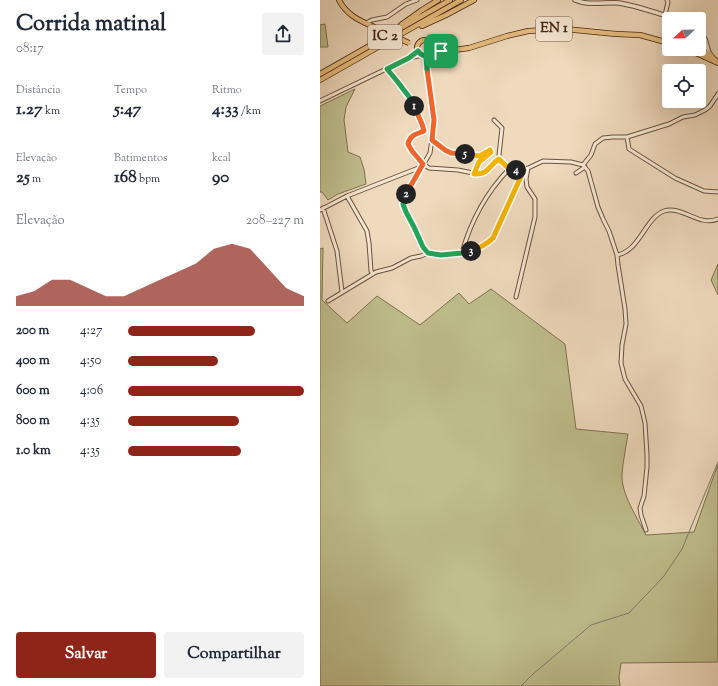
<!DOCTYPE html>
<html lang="pt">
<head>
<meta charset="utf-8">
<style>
  :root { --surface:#fff; --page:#f2f2f3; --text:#1f2937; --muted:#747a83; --accent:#8f2418 }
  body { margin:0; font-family:"Sorts Mill Goudy",serif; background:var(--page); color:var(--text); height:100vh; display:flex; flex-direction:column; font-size:15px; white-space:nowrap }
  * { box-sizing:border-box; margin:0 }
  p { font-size:13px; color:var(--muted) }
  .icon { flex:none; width:22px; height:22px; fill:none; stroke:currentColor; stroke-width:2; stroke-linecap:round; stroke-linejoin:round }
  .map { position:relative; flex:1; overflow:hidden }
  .drawer { display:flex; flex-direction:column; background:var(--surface); width:320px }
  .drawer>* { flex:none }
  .needle { width:26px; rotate:248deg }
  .fabs { position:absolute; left:342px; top:12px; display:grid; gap:8px }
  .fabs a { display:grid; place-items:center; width:44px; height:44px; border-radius:4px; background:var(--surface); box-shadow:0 4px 16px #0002; font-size:20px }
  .pin { position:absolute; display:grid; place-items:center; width:34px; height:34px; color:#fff; margin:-17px; border-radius:8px; box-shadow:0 2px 6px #0006 }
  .km { position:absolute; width:20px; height:20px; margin:-10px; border-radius:50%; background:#222; color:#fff; font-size:11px; line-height:20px; text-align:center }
  .round { display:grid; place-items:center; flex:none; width:42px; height:42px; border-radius:4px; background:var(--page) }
  .headline { display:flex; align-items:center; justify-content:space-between; height:68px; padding:0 16px }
  h1 { font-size:22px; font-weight:800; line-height:30px }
  .figures { display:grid; grid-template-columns:repeat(3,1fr); gap:6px; height:68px; padding:4px 16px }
  .figures div { display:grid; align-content:center }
  .figures b { font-size:17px; font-weight:800 }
  .figures small { font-size:11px; font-weight:400 }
  .figures p { font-size:11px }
  .chart { height:112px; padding:8px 16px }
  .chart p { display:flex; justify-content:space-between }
  .chart svg { width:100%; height:72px; margin-top:4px; fill:var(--accent); opacity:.7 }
  .primary-button { display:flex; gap:8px; margin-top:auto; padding:8px 16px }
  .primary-button a { flex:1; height:46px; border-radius:4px; background:var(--accent); color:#fff; font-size:16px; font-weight:800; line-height:46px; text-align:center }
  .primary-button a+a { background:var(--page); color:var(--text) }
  ul { padding:0 16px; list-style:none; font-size:13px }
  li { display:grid; grid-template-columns:64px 48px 1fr; align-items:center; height:30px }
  li i { height:10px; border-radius:5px; background:var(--accent) }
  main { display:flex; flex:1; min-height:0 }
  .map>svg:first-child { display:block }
  .green { fill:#bfbe8d; stroke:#807250 }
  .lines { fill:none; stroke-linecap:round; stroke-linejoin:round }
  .stream { stroke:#777e72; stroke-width:1 }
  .minor-casing { stroke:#6d523d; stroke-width:5 }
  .tertiary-casing { stroke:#6d523d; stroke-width:5.5 }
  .primary-casing { stroke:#422512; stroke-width:6 }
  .trunk-casing { stroke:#422512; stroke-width:6 }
  .minor { stroke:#f5e7d4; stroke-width:3 }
  .tertiary { stroke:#f5e7d4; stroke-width:3.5 }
  .primary { stroke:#e8bd7e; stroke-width:4.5 }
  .trunk { stroke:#e8bd7e; stroke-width:4.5 }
  .primary-bridge-casing { stroke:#422512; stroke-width:6; stroke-linecap:butt }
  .primary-bridge { stroke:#e8bd7e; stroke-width:4.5 }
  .split-1-casing { stroke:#fff; stroke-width:8 }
  .split-2-casing { stroke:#fff; stroke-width:8 }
  .split-3-casing { stroke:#fff; stroke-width:8 }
  .split-4-casing { stroke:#fff; stroke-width:8 }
  .split-5-casing { stroke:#fff; stroke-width:8 }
  .split-6-casing { stroke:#fff; stroke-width:8 }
  .split-7-casing { stroke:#fff; stroke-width:8 }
  .split-1 { stroke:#22a559; stroke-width:5 }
  .split-2 { stroke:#f0652b; stroke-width:5 }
  .split-3 { stroke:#22a559; stroke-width:5 }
  .split-4 { stroke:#f5b400; stroke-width:5 }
  .split-5 { stroke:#f5b400; stroke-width:5 }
  .split-6 { stroke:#f0652b; stroke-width:5 }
  .split-7 { stroke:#22a559; stroke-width:5 }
  .labels { text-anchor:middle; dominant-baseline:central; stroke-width:3; stroke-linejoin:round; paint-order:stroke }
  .shield { fill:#f5e7d4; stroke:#785f4c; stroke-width:1 }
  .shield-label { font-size:14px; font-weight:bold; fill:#422512 }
</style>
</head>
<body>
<main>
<section class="drawer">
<div class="headline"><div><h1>Corrida matinal</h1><p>08:17</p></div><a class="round"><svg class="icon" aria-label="share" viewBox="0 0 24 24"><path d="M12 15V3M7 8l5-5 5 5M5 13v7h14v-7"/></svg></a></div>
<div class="figures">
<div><p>Distância</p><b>1.27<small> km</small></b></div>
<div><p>Tempo</p><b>5:47</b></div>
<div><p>Ritmo</p><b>4:33<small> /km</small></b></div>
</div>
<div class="figures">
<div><p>Elevação</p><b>25<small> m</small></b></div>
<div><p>Batimentos</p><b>168<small> bpm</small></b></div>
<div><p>kcal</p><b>90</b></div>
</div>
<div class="chart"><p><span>Elevação</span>208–227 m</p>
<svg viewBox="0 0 160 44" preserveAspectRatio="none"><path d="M0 44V38L10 35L20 28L30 28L40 33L50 38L60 38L70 33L80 28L90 23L100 18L110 9L120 6L130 9L140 21L150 33L160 38V44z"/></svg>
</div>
<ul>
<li><b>200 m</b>4:27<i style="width:72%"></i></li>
<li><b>400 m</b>4:50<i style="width:51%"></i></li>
<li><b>600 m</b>4:06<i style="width:100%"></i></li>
<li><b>800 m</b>4:35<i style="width:63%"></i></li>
<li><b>1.0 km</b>4:35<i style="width:64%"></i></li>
</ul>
<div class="primary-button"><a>Salvar</a><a>Compartilhar</a></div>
</section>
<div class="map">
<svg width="398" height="686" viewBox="0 0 398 686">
  <rect width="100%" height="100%" fill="#efdabd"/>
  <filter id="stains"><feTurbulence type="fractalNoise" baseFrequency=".005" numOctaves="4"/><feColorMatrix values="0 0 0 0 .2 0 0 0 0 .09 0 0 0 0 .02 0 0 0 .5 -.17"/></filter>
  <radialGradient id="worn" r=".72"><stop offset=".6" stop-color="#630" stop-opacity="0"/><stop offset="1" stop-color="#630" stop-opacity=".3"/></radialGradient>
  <!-- green -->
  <path class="green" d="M5 24 8 47H0V25Z
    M35 89 26 107 24 120 28 152 40 157 44 169 46 184 18 194 8 200 2 192H0V106Z
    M3 248 2 300 27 323 57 296 100 325 139 293 149 304 171 289 245 344 256 429 308 434C306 447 303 461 302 474 301 494 317 517 326 535L374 532 398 464V662L301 663 299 677 300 686H0V249Z
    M398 264V295L391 280Z"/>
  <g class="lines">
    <!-- stream -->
    <path class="stream" d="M201 686 213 674 271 625 309 613 344 576 362 549 398 462"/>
    <defs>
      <path id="minor" d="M345 15 348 2 347 0
        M46 23 52 20 67 17 86 4 97 0
        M106 56 114 120 112 139 110 153 85 196C82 210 89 216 95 227 98 235 100 246 107 252 116 258 145 254 155 250 162 247 168 243 173 238L204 170
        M91 57 98 51
        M67 69 77 81 93 102 102 124 104 131C96 134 90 135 88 143 92 153 100 163 109 168L138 170 158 174 165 172 174 163 179 159
        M0 101 89 58 103 55
        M174 120 182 128 179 155V159
        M307 137 309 149 355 178 384 191 398 192
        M112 140 125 150 131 153 160 156 170 150 171 152 159 162 154 174
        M179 159 189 169 192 170H204L223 161 251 162 263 165
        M263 165 268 171 278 207 283 219 289 231 297 255 298 265 305 309 306 324 302 345 301 363 305 379 321 406 325 423 327 455V467L324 496 320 508 321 515 326 530
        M263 165 271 155 275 144 283 138 293 137H307L349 124 363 117 375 115 385 110 390 106 398 94
        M256 173 265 167
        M27 196 47 231 49 243 51 271 53 274
        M3 208 17 251 22 292
        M0 210 27 196 101 167
        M142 253C151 220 166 193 189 169
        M297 255C320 251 325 218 344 211 362 205 378 227 398 219
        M196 297 215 217V199L207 187 206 179 208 168
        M8 301 56 272 72 268 91 258 101 256 108 253"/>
      <path id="tertiary" d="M255 0C268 6 285 2 299 3 318 6 337 13 356 19
        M379 30 385 39 389 53 388 55 385 57"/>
      <path id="primary" d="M19 0C26 14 38 20 52 26
        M97 48a8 8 0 1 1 16 0a8 8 0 1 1-16 0Z
        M367 49 398 63
        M111 53 149 48 187 36 208 31 245 29 296 34 320 35 349 43
        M378 54 389 53 393 58 396 61"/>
      <path id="trunk" d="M81 25 102 10 118 0
        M102 26 126 15 154 0
        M0 74 130 0
        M0 80 141 0"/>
    </defs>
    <!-- minor casing -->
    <use href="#minor" class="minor-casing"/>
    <!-- tertiary casing -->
    <use href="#tertiary" class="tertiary-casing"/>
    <!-- primary casing -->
    <use href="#primary" class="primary-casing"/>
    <!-- trunk casing -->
    <use href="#trunk" class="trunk-casing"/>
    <!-- minor -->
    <use href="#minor" class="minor"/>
    <!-- tertiary -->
    <use href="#tertiary" class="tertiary"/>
    <!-- primary -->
    <use href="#primary" class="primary"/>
    <!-- trunk -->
    <use href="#trunk" class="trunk"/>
    <defs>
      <path id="primary-bridge" d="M52 26 89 43"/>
    </defs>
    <!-- primary-bridge casing -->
    <use href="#primary-bridge" class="primary-bridge-casing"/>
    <!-- primary-bridge -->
    <use href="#primary-bridge" class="primary-bridge"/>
  </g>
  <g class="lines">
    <defs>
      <path id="split-1" d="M94 106 93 102 77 81 67 69 89 58 98 51C104 59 106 54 114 52 115 52 120 51 121 51"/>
      <path id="split-2" d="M86 194 103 164 92 151 88 144C90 135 96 134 104 131L102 124 94 106"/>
      <path id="split-3" d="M86 194 83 204 86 212 94 227 103 247 108 253 121 255 142 253 151 251"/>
      <path id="split-4" d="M151 251C159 248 167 244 173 238L204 170H196"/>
      <path id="split-5" d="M145 154 160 156 170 150 171 152 159 162 154 174C169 175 169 165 179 159L189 169 196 170"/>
      <path id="split-6" d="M107 69 114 120 112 140 125 150 131 153 145 154"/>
      <path id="split-7" d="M107 69 106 56C110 54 113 51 112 46L121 51"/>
    </defs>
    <!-- split-1 casing -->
    <use href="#split-1" class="split-1-casing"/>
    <!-- split-2 casing -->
    <use href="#split-2" class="split-2-casing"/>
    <!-- split-3 casing -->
    <use href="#split-3" class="split-3-casing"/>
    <!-- split-4 casing -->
    <use href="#split-4" class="split-4-casing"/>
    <!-- split-5 casing -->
    <use href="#split-5" class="split-5-casing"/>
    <!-- split-6 casing -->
    <use href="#split-6" class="split-6-casing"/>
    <!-- split-7 casing -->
    <use href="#split-7" class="split-7-casing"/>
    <!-- split-1 -->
    <use href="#split-1" class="split-1"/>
    <!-- split-2 -->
    <use href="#split-2" class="split-2"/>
    <!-- split-3 -->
    <use href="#split-3" class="split-3"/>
    <!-- split-4 -->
    <use href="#split-4" class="split-4"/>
    <!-- split-5 -->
    <use href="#split-5" class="split-5"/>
    <!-- split-6 -->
    <use href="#split-6" class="split-6"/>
    <!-- split-7 -->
    <use href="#split-7" class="split-7"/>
  </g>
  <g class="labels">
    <!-- shield labels -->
    <g class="shield">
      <rect x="216" y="17" width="36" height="24" rx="3"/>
      <rect x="48" y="25" width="34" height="24" rx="3"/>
    </g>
    <g class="shield-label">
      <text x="234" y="29">EN 1</text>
      <text x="65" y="37">IC 2</text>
    </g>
  </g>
  <rect width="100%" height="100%" filter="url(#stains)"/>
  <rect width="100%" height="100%" fill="url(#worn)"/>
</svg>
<div class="fabs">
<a><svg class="needle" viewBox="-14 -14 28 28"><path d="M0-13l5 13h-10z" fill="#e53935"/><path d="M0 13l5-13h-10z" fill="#747a83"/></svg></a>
<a><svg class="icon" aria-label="locate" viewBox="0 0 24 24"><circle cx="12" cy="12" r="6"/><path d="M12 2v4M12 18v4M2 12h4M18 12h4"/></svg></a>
</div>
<div class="pin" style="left:121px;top:51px;background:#1e9e55"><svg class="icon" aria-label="arrive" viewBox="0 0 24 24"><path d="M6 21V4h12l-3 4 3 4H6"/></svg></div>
<b class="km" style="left:94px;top:106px">1</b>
<b class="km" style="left:86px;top:194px">2</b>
<b class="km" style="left:151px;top:251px">3</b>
<b class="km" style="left:196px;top:170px">4</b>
<b class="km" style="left:145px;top:154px">5</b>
</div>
</main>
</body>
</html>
